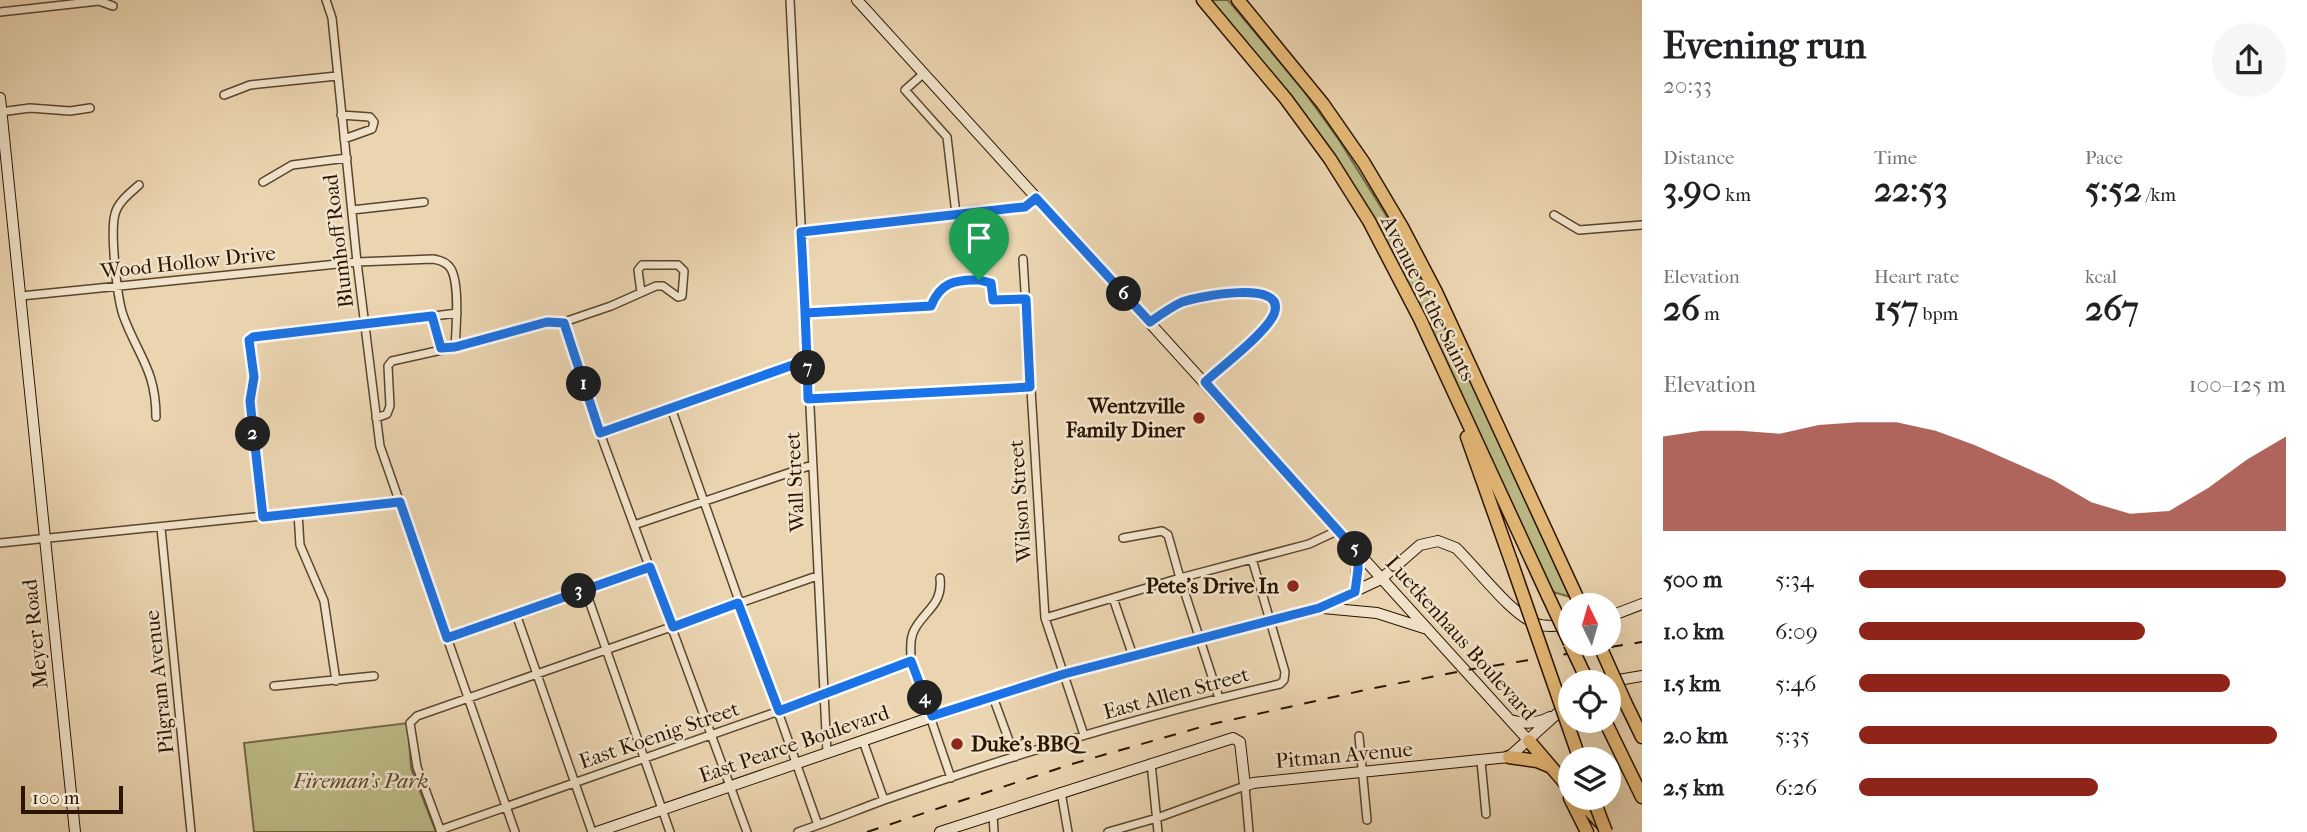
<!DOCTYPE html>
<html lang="en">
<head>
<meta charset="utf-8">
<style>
  :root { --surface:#fff; --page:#f6f6f6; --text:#202124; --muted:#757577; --accent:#8f2418 }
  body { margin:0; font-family:"IM FELL French Canon",serif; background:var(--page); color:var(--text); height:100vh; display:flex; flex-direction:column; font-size:26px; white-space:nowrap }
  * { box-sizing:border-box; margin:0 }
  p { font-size:23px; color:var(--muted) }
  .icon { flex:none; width:38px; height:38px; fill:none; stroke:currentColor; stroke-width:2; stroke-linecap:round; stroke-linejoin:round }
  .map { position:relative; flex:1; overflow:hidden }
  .drawer { display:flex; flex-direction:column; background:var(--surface); width:665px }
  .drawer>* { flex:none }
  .needle { width:46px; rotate:355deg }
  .fabs { position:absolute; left:1558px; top:593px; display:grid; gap:14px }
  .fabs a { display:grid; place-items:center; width:63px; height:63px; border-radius:50%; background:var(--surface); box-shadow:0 7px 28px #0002; font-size:35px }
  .scale { position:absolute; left:21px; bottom:18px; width:102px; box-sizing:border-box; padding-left:7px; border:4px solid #2a1500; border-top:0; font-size:19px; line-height:24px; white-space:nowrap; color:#2a1500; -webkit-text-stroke:5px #f2e4cc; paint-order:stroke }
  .pin { position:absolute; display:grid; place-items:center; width:60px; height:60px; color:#fff; margin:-72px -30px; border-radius:50% 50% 50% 0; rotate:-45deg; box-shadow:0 0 7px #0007 }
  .pin .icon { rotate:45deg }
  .km { position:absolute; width:35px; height:35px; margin:-18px; border-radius:50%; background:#222; color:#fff; font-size:19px; line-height:35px; text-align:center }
  .round { display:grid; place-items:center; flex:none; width:74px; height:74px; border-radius:37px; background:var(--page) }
  .head { display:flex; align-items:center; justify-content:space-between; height:119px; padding:0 21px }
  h1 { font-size:38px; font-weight:700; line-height:52px }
  .metrics { display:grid; grid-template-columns:repeat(3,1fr); gap:10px; height:119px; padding:7px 21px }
  .metrics div { display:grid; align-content:center }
  .metrics b { font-size:35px; font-weight:700 }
  .metrics small { font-size:19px; font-weight:400 }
  .metrics p { font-size:19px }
  .chart { height:196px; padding:14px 21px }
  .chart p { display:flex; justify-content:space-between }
  .chart svg { width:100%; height:126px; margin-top:7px; fill:var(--accent); opacity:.7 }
  ul { padding:0 21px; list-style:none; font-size:23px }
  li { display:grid; grid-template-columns:112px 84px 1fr; align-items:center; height:52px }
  li i { height:18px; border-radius:9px; background:var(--accent) }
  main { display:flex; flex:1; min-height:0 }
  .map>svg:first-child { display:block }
  .green { fill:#bcbc88; stroke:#736844; stroke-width:2 }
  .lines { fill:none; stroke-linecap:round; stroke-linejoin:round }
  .street-casing { stroke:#5a452c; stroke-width:10 }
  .secondary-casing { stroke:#2a1500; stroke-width:12 }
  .highway-casing { stroke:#2a1500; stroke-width:15 }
  .street { stroke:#f2e4cc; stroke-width:7 }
  .secondary { stroke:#f2e4cc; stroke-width:10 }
  .highway { stroke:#e6ba78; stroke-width:12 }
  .rail { stroke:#2a1500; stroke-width:2; stroke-dasharray:12 12; stroke-linecap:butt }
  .highway-bridge-casing { stroke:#2a1500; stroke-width:15; stroke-linecap:butt }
  .highway-bridge { stroke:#e6ba78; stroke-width:12 }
  .route-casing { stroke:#fff; stroke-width:14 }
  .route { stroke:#1a73e8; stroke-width:9 }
  .poi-dot { fill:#8f2418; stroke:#f2e4cc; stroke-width:2.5 }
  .labels { text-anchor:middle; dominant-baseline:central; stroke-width:5; stroke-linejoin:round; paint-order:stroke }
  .street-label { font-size:21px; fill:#2a1500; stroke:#f2e4cc }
  .poi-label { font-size:21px; font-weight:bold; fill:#2a1500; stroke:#f2e4cc; text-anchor:end }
  .park-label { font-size:21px; font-style:italic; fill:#564729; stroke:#f2e4cc }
</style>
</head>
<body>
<main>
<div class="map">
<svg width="1642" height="832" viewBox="0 0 1642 832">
  <rect width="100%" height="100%" fill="#ebd5b1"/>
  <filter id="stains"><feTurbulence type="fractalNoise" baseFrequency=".00286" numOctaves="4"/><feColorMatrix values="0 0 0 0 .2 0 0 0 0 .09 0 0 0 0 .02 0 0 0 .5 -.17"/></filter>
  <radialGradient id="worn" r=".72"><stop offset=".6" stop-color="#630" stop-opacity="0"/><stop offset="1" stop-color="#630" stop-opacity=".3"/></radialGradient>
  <!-- green -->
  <path class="green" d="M1209 0H1228L1303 90 1339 140 1399 236 1473 387 1570 597 1553 592 1391 249Z
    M408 723 411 768 436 832H254L244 743Z"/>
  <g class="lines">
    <defs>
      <path id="street" d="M326 0 332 18 357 262 380 446 515 832
        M790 0 827 753
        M0 12 99 1 113 6
        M923 74 905 90 947 137 956 214
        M224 95 250 85 337 76
        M0 112 30 108 70 111 90 108
        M341 115 370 117 374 122 372 129 344 139
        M263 182 292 165 347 158
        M139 185C130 193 118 202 115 214 110 232 117 297 123 315 138 356 156 370 156 417
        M352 210 424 202
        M1554 215 1579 230 1642 225
        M801 232 1014 208 1025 207 1036 198
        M1023 259 1045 618 1084 735
        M21 296 357 262 433 259C440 260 447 262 451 269 460 285 456 329 455 347
        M805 313 931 306C942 278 964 278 991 283L993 300 1026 299
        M432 316 441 348
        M564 322 600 433 747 832
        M1150 322C1160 315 1171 307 1182 302 1196 297 1288 278 1274 314 1266 333 1221 367 1205 382
        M809 399 1030 387
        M671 408C719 547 770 686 818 825
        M376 418 387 414 390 406 388 366 392 361 455 347 527 326 547 322H564L611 306 656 286H663L678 297 682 296 684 271 678 265H642L638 270 641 292
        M600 433 807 360
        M298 513 300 545 324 601 336 681
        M263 517 250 401 254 377 249 340 253 337 366 325 457 313
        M634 525 812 465
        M161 528 191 832
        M1123 538 1162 531 1168 535 1180 578 1219 698
        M0 543 400 502
        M940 578C943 603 927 609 916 627 909 637 911 650 911 661L951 778
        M585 589 670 832
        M1113 598 1133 656
        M516 614 592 832
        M1045 618 1180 578 1309 544 1339 530
        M447 638 650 567
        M274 686 374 676
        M993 697 1015 757
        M1359 736 1367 820
        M863 741 884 800
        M1481 761 1486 814
        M1151 763 1158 832
        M1061 792 1068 832
        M993 814 994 832
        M440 830 779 711 911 661
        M441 832 417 767 410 723 417 716 817 576
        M798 832C828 822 857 810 887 799 1016 754 1147 714 1280 684L1284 680 1285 672 1252 559
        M1108 832 1157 818 1245 786 1249 832"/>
      <path id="secondary" d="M857 0 1529 741
        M0 98 75 832
        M1355 592 1358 553
        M1323 608 1377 613 1424 628
        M1608 617 1642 604
        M1607 682 1642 676
        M1510 720C1525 724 1536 724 1550 717
        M597 832 932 717 1064 674 1319 608 1381 579 1420 545 1438 541 1456 548C1476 567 1512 616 1537 624 1547 628 1559 625 1570 624
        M940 832 1233 738 1240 742 1245 786 1253 783 1509 757 1570 702"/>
      <path id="highway" d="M1203 0 1286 99 1330 159 1369 221 1420 319 1548 596
        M1238 0 1323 104 1364 163 1402 227 1436 292 1581 606
        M1467 437 1511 561
        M1625 702 1642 737
        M1605 721 1642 797
        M1529 741 1570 789
        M1509 757 1537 761 1549 766
        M1570 798 1587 832
        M1578 798 1602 824"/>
    </defs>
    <!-- street casing -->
    <use href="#street" class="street-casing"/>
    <!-- secondary casing -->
    <use href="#secondary" class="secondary-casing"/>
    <!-- highway casing -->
    <use href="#highway" class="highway-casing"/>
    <!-- street -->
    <use href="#street" class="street"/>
    <!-- secondary -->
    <use href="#secondary" class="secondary"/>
    <!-- highway -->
    <use href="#highway" class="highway"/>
    <!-- rail -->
    <path class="rail" d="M867 832 1072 764 1208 725 1374 688 1473 669 1642 642"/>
    <defs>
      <path id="highway-bridge" d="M1511 561 1580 760
        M1548 596 1570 643
        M1570 644 1588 682
        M1599 644 1625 702
        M1593 798 1606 832"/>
    </defs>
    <!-- highway-bridge casing -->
    <use href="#highway-bridge" class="highway-bridge-casing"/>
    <!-- highway-bridge -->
    <use href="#highway-bridge" class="highway-bridge"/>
  </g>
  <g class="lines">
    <defs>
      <path id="route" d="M979 280C955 279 940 283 931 306L805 313 807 360 600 433 564 323 547 322 455 347 441 348 432 316 253 337 249 340 254 377 250 401 263 517 400 502 447 638 650 567 673 627 738 603 779 711 911 661 932 716 1064 674 1319 608 1355 592 1358 569V553L1205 382C1221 367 1266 333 1274 314 1288 278 1196 297 1182 302 1171 307 1160 315 1150 322L1036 198 1025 207 1014 208 801 232C804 287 807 343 808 399L1030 387 1026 299 993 300 991 283 979 280"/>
    </defs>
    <!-- route casing -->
    <use href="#route" class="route-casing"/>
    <!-- route -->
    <use href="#route" class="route"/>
  </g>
  <!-- markers -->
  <g class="poi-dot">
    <circle cx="1199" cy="418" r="7"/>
    <circle cx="1293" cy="586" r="7"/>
    <circle cx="957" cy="744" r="7"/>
  </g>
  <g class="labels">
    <!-- street labels -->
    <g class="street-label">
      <text transform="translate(338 241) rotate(-97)">Blumhoff Road</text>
      <text transform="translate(188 262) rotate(-6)">Wood Hollow Drive</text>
      <text transform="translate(1428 298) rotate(63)">Avenue of the Saints</text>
      <text transform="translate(795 482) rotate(-93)">Wall Street</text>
      <text transform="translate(1020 501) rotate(-94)">Wilson Street</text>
      <text transform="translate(35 634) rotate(-96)">Meyer Road</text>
      <text transform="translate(1461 638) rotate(48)">Luetkenhaus Boulevard</text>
      <text transform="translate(159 682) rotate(-96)">Pilgram Avenue</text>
      <text transform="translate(1176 693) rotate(-15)">East Allen Street</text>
      <text transform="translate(659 735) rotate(-19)">East Koenig Street</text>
      <text transform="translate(794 744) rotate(-19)">East Pearce Boulevard</text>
      <text transform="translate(1344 755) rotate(-5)">Pitman Avenue</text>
    </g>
    <!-- poi labels -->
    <g class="poi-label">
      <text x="1185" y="406">Wentzville<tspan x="1185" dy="24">Family Diner</tspan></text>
      <text x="1279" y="586">Pete's Drive In</text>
      <text x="971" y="744" text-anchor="start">Duke's BBQ</text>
    </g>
    <!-- park labels -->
    <g class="park-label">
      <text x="361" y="781">Fireman's Park</text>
    </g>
  </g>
  <rect width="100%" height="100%" filter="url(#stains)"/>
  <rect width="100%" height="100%" fill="url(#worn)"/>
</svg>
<div class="fabs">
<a><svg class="needle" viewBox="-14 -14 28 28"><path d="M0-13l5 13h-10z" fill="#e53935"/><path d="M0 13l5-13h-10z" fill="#757577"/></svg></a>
<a><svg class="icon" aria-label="locate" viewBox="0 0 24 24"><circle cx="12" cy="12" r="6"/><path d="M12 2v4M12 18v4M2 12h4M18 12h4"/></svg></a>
<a><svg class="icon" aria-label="layers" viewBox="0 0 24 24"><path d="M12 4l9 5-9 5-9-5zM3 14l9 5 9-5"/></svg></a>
</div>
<div class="scale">100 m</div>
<div class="pin" style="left:979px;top:280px;background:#1e9e55"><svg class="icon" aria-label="arrive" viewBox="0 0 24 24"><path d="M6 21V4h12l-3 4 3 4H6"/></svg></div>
<b class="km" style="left:584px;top:384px">1</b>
<b class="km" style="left:253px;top:434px">2</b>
<b class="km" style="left:579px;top:591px">3</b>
<b class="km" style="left:925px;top:698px">4</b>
<b class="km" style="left:1355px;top:549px">5</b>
<b class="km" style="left:1124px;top:294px">6</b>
<b class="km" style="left:808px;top:368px">7</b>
</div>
<section class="drawer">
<div class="head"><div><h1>Evening run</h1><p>20:33</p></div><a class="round"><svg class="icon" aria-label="share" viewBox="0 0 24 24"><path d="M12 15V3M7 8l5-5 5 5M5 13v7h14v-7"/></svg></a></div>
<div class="metrics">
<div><p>Distance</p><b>3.90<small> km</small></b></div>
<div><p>Time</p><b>22:53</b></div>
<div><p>Pace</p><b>5:52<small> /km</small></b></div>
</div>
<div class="metrics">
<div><p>Elevation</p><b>26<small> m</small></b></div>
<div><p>Heart rate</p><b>157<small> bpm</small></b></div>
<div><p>kcal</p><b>267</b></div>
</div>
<div class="chart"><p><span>Elevation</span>100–125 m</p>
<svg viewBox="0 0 160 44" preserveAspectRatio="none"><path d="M0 44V11L10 9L20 9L30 10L40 7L50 6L60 6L70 9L80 14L90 20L100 26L110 34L120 38L130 37L140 29L150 19L160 11V44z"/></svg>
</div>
<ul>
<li><b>500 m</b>5:34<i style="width:100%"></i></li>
<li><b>1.0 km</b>6:09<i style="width:67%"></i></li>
<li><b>1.5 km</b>5:46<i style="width:87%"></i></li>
<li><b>2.0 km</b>5:35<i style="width:98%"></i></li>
<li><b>2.5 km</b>6:26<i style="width:56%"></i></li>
</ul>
</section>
</main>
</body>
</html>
